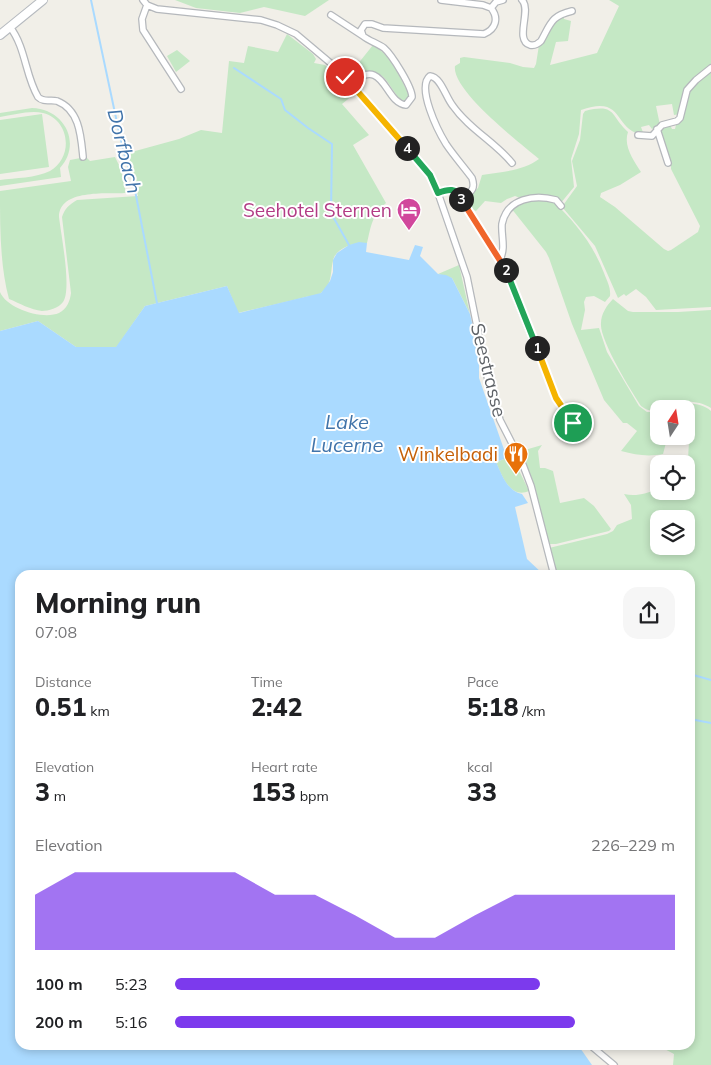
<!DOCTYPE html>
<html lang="en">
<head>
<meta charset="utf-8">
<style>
  :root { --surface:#fff; --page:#f6f6f6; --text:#202124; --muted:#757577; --accent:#7c3aed }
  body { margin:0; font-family:Mulish,sans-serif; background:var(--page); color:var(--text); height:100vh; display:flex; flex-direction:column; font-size:19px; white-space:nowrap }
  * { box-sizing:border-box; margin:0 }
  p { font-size:16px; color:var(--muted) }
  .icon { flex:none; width:28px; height:28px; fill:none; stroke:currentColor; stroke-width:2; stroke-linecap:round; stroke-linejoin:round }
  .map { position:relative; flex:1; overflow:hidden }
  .details { position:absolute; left:15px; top:570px; width:680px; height:480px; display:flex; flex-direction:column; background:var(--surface); border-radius:15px; box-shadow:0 2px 8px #0003 }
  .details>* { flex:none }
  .needle { width:32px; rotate:12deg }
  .buttons { position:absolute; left:650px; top:400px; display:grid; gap:10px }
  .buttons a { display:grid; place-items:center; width:45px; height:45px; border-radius:10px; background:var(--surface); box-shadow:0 2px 8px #0003; font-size:25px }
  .pin { position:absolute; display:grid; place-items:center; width:42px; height:42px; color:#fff; margin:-21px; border:2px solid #fff; border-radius:50%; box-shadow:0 1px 5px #0007 }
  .km { position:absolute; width:25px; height:25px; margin:-12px; border-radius:50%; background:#222; color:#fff; font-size:14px; line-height:25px; text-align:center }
  .round { display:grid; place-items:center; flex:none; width:52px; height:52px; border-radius:15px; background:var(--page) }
  .head { display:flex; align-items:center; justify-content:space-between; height:85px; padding:0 20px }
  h1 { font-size:28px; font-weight:800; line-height:38px }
  .stats { display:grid; grid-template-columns:repeat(3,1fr); gap:8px; height:85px; padding:5px 20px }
  .stats div { display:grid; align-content:center }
  .stats b { font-size:25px; font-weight:800 }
  .stats small { font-size:14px; font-weight:400 }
  .stats p { font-size:14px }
  .chart { height:140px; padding:10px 20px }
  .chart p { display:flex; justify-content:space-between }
  .chart svg { width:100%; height:90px; margin-top:5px; fill:var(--accent); opacity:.7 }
  ul { padding:0 20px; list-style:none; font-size:16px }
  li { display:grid; grid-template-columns:80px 60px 1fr; align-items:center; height:38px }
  li i { height:12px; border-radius:6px; background:var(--accent) }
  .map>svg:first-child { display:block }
  .green { fill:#c5e8c5; fill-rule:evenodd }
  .water { fill:#aadaff }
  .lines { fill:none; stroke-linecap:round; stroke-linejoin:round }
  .stream { stroke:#aadaff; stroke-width:2 }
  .street-casing { stroke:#b5b8bc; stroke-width:8 }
  .secondary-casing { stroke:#b6babf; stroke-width:10 }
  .street { stroke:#fff; stroke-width:5.5 }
  .secondary { stroke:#fff; stroke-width:8 }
  .split-1-casing { stroke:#fff; stroke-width:10 }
  .split-2-casing { stroke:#fff; stroke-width:10 }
  .split-3-casing { stroke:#fff; stroke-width:10 }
  .split-4-casing { stroke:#fff; stroke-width:10 }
  .split-5-casing { stroke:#fff; stroke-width:10 }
  .split-1 { stroke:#f5b400; stroke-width:6 }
  .split-2 { stroke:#22a559; stroke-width:6 }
  .split-3 { stroke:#f0652b; stroke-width:6 }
  .split-4 { stroke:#22a559; stroke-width:6 }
  .split-5 { stroke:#f5b400; stroke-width:6 }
  .labels { text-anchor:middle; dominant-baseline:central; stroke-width:4; stroke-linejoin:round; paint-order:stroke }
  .hotel-label { font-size:19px; fill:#b23c85; stroke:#fff; text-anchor:end }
  .street-label { font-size:19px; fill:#5f6368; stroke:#fff }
  .food-label { font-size:19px; fill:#c56008; stroke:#fff; text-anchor:end }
  .water-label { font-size:20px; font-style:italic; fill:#4174aa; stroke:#fff }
</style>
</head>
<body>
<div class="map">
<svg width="711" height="1065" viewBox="0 0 711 1065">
  <rect width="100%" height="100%" fill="#f1efe8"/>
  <!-- green -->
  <path class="green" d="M175 0H329L305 16 264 7 240 13 196 8Z
    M609 0H711V66L690 84 680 114 674 115 672 104 656 106 660 125 652 129 649 125 641 127 644 135C612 131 626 94 581 110L579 134 571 159 574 187 560 204 557 200 523 199 515 196 507 199 501 203 485 201 476 211 469 208 465 200 478 188 482 175C501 172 523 171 539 159 520 143 451 90 455 66L460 63V58L464 57 510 63 523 67 534 68 536 64 539 45 556 18 564 15V19L571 21 568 41 556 42 550 65 597 53 619 6Z
    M287 34 313 54 316 59 314 63 325 65 353 95 342 104 369 135 353 145 386 203C372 215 371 226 367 243 356 242 335 247 333 261 330 272 333 284 321 293 317 296 307 296 302 298 281 303 260 308 238 313L227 286 145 306 116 348 76 347 38 321 0 331V292C7 309 43 320 59 313 67 309 70 301 71 293L62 217C65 208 69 205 77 200L138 196 128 153 179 139 201 130 222 133 229 61 244 63 248 46 278 52Z
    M373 45C391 55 399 76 409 94L407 101 400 100C380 72 385 69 349 75Z
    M177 50 190 61 176 72 167 56Z
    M711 71V307L656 310 646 297 636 289 626 296 624 294 618 298 595 246 563 208 564 204 577 186 572 161 580 140 583 114 585 111C617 103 610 116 628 132 623 146 634 161 641 172L620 185 601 193 600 197 615 207 664 249 668 251 671 250 698 232 700 226 671 169V161L660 132 661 127 670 125 672 129H675L676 125 684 115 685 100 689 89Z
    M32 108C65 109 82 144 60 168L61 177 0 186V180C15 178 36 178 50 171 74 157 70 120 43 113 30 110 13 115 0 117V113Z
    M42 114 49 167 0 174V120Z
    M86 157 90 161 115 157 121 169 126 193C106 194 59 189 59 217 61 234 72 290 63 302 59 308 48 311 42 311 31 310 19 303 9 299 0 266 0 227 0 191L71 181 68 167 70 160Z
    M526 200H552C575 222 593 244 604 273 607 281 611 288 610 296L605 302 594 296 586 297 584 302 585 310 581 330 599 328 607 352 639 406 647 412H659V436H686V409H666C680 402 699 401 711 411V1065H673L674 1054 657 1045H690V575H556L549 548 607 534 613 531 617 525 632 519 631 505 624 494C637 497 646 493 659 489V491H686L689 442 667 439 663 454C648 457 636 455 621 451L637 431 627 423H623L604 400 572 324 549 258 546 252 511 208ZM659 519H686V546H659Z
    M459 265 470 314 452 278 438 274Z
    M613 299 628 311 633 312H678L711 310V408C701 401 685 400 673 403 661 407 653 416 641 406 631 391 599 339 601 323 601 314 607 305 613 299Z
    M542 445 538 451 540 468H545L553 471 560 503 584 498 594 506 611 529 609 531 556 544H548L518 452Z
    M512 456 529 491C510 499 502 476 496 462Z"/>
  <!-- water -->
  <path class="water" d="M359 242 367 243 366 252 409 260 415 245 423 247 420 256 438 274 446 275 452 278 470 314 479 353V378L507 458 496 462C502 475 507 491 522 494L528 503 515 507 527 559 544 575H20V1045H578L592 1065H0V331L38 321 76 347H116L145 306 227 286 239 313 321 293 330 281 333 272V260L337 253 349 245Z"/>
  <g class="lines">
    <!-- stream -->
    <path class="stream" d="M91 0 119 132 126 161 132 175 157 303
      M234 68 281 99 285 110 308 128 332 144 331 213 349 245
      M690 674 711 680
      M690 719 711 723"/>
    <defs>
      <path id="street" d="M143 0 147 5 157 9 261 20 277 25 296 34 334 66 351 83 430 175 438 193 467 277 487 376 500 420 523 465 531 486 554 575
        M441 0 483 5 491 8
        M522 0C532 10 514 40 530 45 535 46 538 44 541 41 551 23 551 16 572 11
        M147 5 142 19 143 30 181 89
        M491 8 496 2 503 0
        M331 15 363 36
        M10 27C26 48 25 75 38 97 44 103 50 99 57 101 80 110 81 137 83 157
        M351 83C385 55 384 103 406 105L412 97C412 87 392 55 384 48 377 43 369 41 363 36L361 30 365 24H372L383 28 484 34C496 29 499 18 491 8
        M657 129 668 163
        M638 135 652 136 662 125 677 121 680 118 687 90 696 80 711 68
        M438 193 449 189 463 195C473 193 475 187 472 178 464 167 454 156 446 144 438 131 416 87 430 76 441 77 446 98 453 106 469 129 495 142 512 163
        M459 194 463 203 503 264 556 398 566 413 580 431
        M500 259C506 248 501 236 502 224 507 198 535 194 556 200L561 206
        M590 1045 614 1065"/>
      <path id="secondary" d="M0 35 43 0"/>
    </defs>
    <!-- street casing -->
    <use href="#street" class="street-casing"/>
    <!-- secondary casing -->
    <use href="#secondary" class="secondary-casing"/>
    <!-- street -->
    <use href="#street" class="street"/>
    <!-- secondary -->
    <use href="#secondary" class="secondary"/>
  </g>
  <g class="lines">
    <defs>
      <path id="split-1" d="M537 348 556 398 573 423"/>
      <path id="split-2" d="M506 270 537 348"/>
      <path id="split-3" d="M461 199 506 270"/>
      <path id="split-4" d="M407 148 430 175 438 193C448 189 457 187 461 199"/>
      <path id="split-5" d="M345 77 407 148"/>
    </defs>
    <!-- split-1 casing -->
    <use href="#split-1" class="split-1-casing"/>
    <!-- split-2 casing -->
    <use href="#split-2" class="split-2-casing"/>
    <!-- split-3 casing -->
    <use href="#split-3" class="split-3-casing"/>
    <!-- split-4 casing -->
    <use href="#split-4" class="split-4-casing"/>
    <!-- split-5 casing -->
    <use href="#split-5" class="split-5-casing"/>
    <!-- split-1 -->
    <use href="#split-1" class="split-1"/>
    <!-- split-2 -->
    <use href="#split-2" class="split-2"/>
    <!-- split-3 -->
    <use href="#split-3" class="split-3"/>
    <!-- split-4 -->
    <use href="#split-4" class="split-4"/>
    <!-- split-5 -->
    <use href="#split-5" class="split-5"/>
  </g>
  <!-- icons -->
  <defs>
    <symbol id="hotel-pin" viewBox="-11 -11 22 30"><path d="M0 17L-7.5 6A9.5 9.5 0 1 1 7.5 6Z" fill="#d1479c" stroke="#fff"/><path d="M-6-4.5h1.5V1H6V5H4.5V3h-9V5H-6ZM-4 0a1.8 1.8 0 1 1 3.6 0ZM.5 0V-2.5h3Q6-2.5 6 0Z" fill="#fff"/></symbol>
    <symbol id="restaurant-pin" viewBox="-11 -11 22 30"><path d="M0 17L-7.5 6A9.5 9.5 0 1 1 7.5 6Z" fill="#e8710a" stroke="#fff"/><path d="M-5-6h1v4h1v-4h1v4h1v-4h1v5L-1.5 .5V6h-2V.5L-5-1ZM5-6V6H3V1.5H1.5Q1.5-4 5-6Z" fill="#fff"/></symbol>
  </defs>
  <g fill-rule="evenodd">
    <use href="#hotel-pin" x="395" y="196" width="28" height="38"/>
    <use href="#restaurant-pin" x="502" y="440" width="28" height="38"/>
  </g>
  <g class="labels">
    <!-- hotel labels -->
    <g class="hotel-label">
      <text x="392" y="210">Seehotel Sternen</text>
    </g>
    <!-- street labels -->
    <g class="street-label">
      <text transform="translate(489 370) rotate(76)">Seestrasse</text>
    </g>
    <!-- food labels -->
    <g class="food-label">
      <text x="498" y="454">Winkelbadi</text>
    </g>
    <!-- water labels -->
    <g class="water-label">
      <text transform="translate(125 151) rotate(76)">Dorfbach</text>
      <text x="347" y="421">Lake<tspan x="347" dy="23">Lucerne</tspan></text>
    </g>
  </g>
</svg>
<div class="buttons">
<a><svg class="needle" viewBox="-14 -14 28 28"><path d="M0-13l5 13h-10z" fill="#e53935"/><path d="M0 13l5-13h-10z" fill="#757577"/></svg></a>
<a><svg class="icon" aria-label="locate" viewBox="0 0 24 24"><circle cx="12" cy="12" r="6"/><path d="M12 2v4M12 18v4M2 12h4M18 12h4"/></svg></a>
<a><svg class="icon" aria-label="layers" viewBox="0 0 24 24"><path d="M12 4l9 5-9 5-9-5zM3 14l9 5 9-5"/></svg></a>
</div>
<div class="pin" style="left:573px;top:423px;background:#1e9e55"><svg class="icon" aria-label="arrive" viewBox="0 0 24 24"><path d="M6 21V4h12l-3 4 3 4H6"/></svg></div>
<div class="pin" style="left:345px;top:77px;background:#d93025"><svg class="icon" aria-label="check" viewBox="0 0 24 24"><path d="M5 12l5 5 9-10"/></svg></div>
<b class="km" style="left:537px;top:348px">1</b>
<b class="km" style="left:506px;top:270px">2</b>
<b class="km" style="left:461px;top:199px">3</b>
<b class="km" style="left:407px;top:148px">4</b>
<section class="details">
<div class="head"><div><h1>Morning run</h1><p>07:08</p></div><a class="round"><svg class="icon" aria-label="share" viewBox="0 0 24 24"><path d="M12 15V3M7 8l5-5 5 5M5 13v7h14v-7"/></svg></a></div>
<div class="stats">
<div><p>Distance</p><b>0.51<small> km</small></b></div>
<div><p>Time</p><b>2:42</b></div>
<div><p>Pace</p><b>5:18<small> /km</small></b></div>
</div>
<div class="stats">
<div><p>Elevation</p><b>3<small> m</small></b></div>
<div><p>Heart rate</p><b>153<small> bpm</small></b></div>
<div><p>kcal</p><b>33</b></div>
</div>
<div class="chart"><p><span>Elevation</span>226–229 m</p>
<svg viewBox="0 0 160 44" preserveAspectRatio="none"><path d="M0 44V17L10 6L20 6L30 6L40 6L50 6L60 17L70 17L80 27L90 38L100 38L110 27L120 17L130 17L140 17L150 17L160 17V44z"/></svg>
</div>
<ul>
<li><b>100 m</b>5:23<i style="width:73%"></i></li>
<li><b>200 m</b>5:16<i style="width:80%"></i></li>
</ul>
</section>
</div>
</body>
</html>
